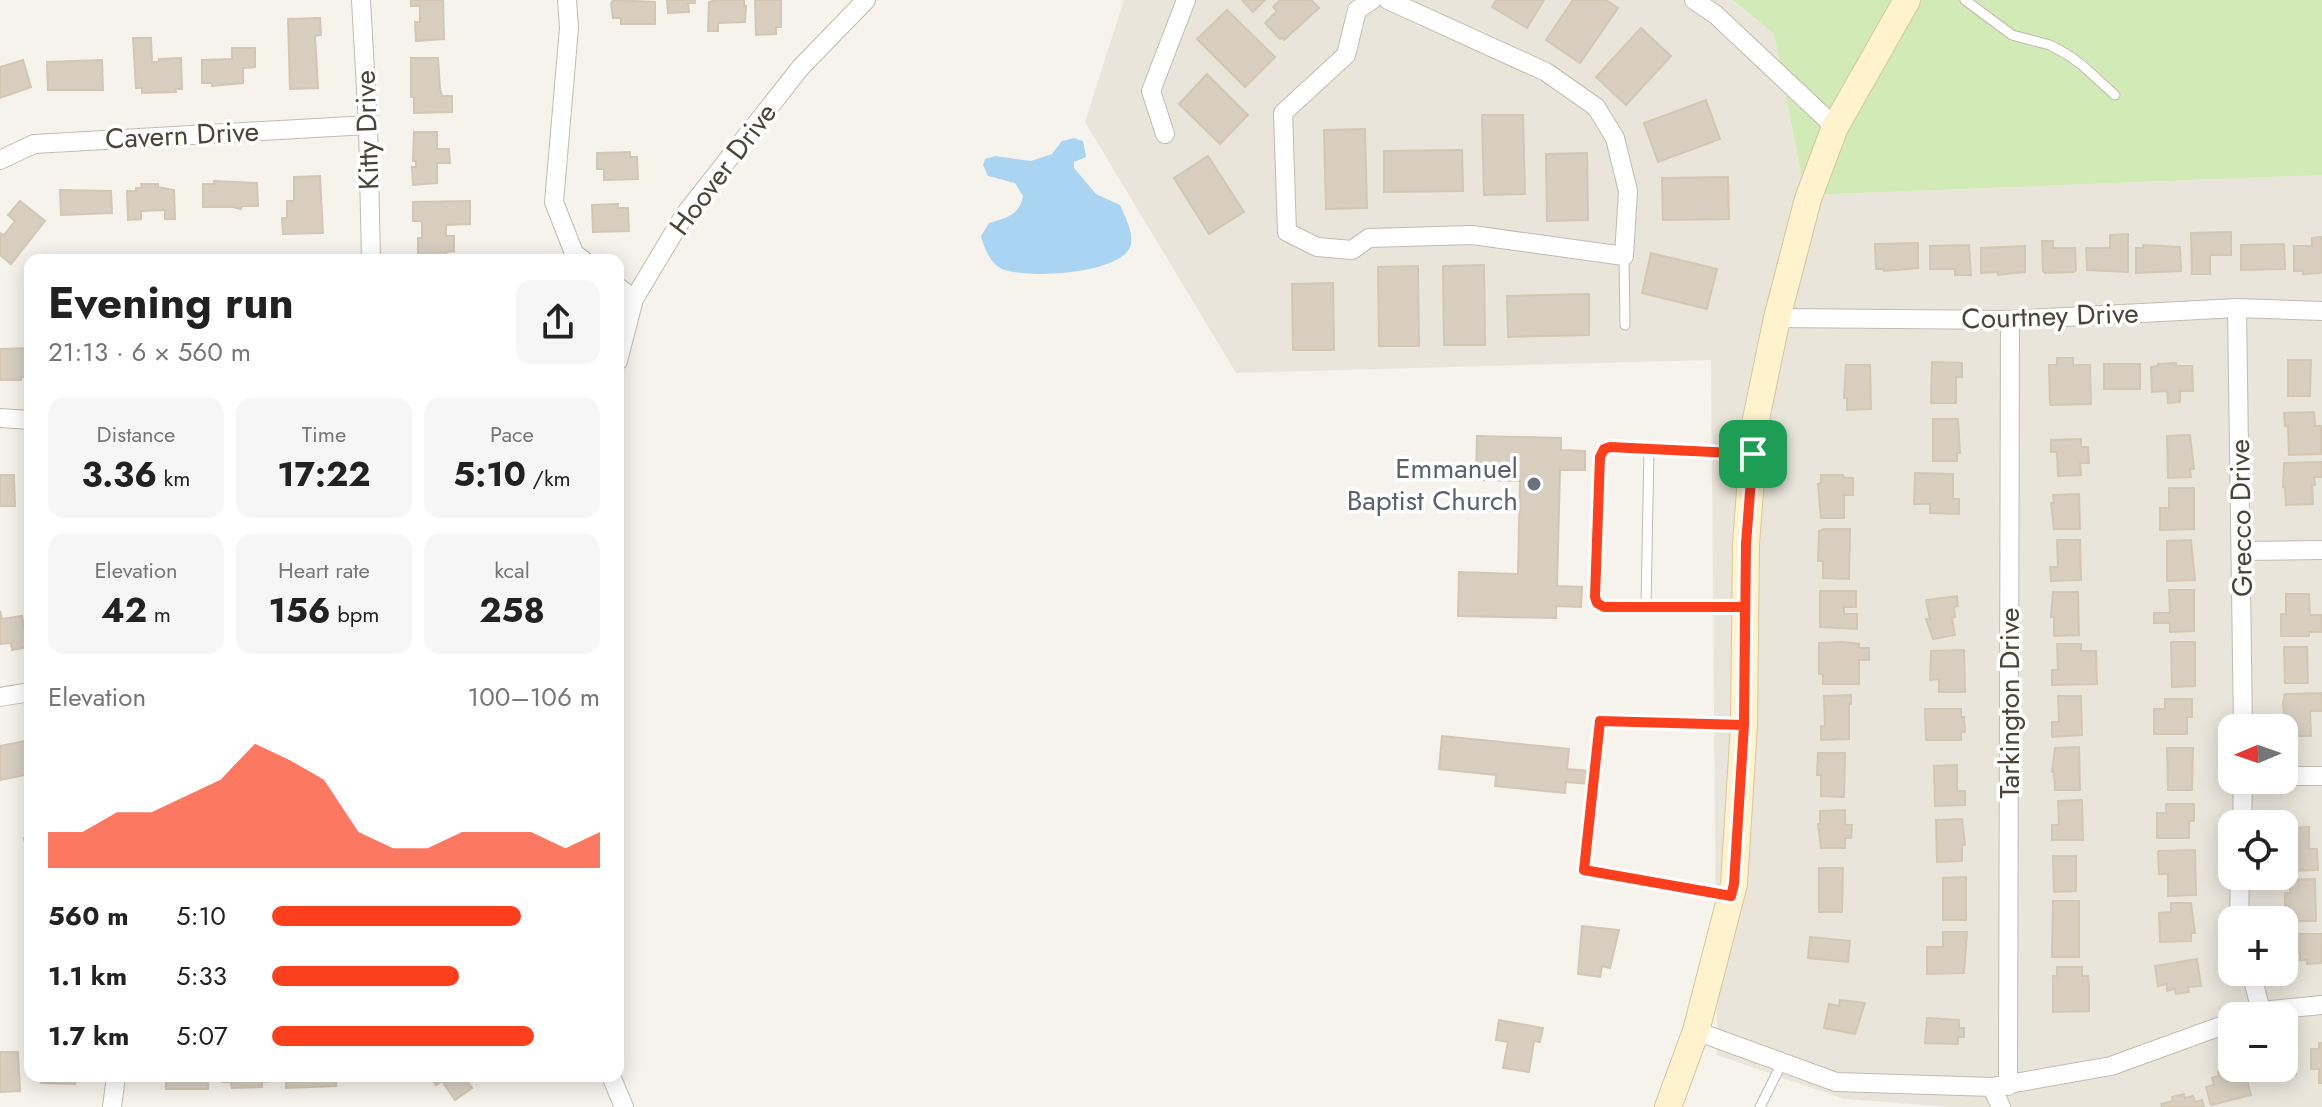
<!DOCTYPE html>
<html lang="en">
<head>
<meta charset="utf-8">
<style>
  :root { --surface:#fff; --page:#f6f6f6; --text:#222; --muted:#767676; --accent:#fc3f1d }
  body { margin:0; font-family:Jost,sans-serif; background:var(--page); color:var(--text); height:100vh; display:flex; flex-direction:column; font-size:30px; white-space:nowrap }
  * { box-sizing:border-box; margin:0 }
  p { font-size:26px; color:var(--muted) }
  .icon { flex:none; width:44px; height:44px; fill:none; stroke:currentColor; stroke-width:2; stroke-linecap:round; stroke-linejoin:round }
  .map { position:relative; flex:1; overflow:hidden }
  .panel { position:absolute; left:24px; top:254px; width:600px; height:828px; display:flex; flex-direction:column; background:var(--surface); border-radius:16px; box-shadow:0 4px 20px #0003 }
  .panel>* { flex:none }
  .needle { width:52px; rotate:268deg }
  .buttons { position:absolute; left:2218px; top:714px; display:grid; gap:16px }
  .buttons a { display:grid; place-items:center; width:80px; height:80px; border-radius:16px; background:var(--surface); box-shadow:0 4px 20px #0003; font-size:40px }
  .pin { position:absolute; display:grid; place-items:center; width:68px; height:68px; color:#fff; margin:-34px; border-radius:16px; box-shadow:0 4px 12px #0006 }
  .round { display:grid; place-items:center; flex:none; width:84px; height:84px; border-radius:16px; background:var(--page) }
  .overview { display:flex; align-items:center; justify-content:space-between; height:136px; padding:0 24px }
  h1 { font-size:44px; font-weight:700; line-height:60px }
  .metrics { display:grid; grid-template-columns:repeat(3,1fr); gap:12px; height:136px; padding:8px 24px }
  .metrics div { display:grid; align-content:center; border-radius:16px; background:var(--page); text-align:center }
  .metrics b { font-size:34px; font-weight:700 }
  .metrics small { font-size:22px; font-weight:400 }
  .metrics p { font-size:22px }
  .chart { height:224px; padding:16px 24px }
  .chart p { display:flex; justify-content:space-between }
  .chart svg { width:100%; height:144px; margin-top:8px; fill:var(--accent); opacity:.7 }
  ul { padding:0 24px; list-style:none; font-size:26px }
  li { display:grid; grid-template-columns:128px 96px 1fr; align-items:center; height:60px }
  li i { height:20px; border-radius:10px; background:var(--accent) }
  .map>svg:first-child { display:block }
  .residential { fill:#eae5da; fill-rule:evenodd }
  .green { fill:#d2eab5 }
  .water { fill:#a9d4f2 }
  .building { fill:#d8cfc1; stroke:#d3c7b4; stroke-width:2 }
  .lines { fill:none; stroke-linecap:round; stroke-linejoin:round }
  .lane-casing { stroke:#c2bbae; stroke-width:11 }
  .street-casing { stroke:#c2bbae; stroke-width:20 }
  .secondary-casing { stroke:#d6c79b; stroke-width:28 }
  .lane { stroke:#fff; stroke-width:9 }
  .street { stroke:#fff; stroke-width:18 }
  .secondary { stroke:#fff3cd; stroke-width:26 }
  .route-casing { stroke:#fff; stroke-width:16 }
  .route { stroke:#fc3f1d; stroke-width:10 }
  .worship-dot { fill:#6b7280; stroke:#fff; stroke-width:3 }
  .labels { text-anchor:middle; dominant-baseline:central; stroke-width:7; stroke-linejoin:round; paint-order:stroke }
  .street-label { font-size:28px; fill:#4b4439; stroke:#fff }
  .worship-label { font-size:28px; fill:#5b616d; stroke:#fff; text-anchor:end }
</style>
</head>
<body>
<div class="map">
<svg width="2322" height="1107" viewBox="0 0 2322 1107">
  <rect width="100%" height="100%" fill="#f6f3ec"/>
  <!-- residential -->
  <path class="residential" d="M1124 0H1731L1774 34 1805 195 2322 175V1107H1951L1844 1099 1717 1055 1711 360 1236 373 1085 122ZM2232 728H2284V780H2232ZM2232 824H2284V876H2232ZM2232 920H2284V972H2232ZM2232 1016H2284V1068H2232Z"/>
  <!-- green -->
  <path class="green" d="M1732 0H2322V175L1805 195 1774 34Z"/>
  <!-- water -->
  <path class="water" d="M1074 138 1083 141 1086 157 1074 162V168L1096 194 1120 205C1125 217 1135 234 1130 247 1120 274 1023 280 1000 268 989 261 984 247 981 236L989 223C1006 218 1020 215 1023 196L1015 183 988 176 983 165 985 159 995 156 1031 161 1052 154 1062 141Z"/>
  <!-- building -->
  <path class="building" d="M411 0H443L444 39 416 41 415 22H420V6H411Z
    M613 0 655 2V24H621V18H613L611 4Z
    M667 0H695V3H688L689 12 668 13Z
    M717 0H744V7L746 6 745 22 718 23V31H708L709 2Z
    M755 0H781V27H776V34L756 35Z
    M1242 0H1265L1253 12Z
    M1280 0H1311L1319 8 1284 40 1282 37 1280 39 1265 23 1277 11 1273 7Z
    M1496 0H1544L1527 28 1492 7Z
    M1573 0H1606L1618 8 1580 63 1546 40Z
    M1227 10 1275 57 1245 87 1197 39Z
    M320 18 321 35 315 36 318 88 290 89 288 19Z
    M1641 28 1671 56 1626 105 1596 77Z
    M133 38H151L152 62H159V59L181 58 182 89H175L176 92 142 93V88H136Z
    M232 48H255V67L243 68V83L212 86V83H202V60L232 59Z
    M411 58H438L440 88 442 96H452V112L414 113V97H411Z
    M23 60 31 87 0 98V67Z
    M102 60 103 90H48L47 62Z
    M1207 74 1248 115 1220 144 1179 104Z
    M1706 100 1720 139 1658 162 1644 123Z
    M1482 115H1523L1525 194 1484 195Z
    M1365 129 1367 208 1326 209 1324 130Z
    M414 132H437V149H449L450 163H437V183L413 185 412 167H416V161H413Z
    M1462 150 1463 191 1384 192V151Z
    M630 152V157H637L638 179 604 180V169H597V153Z
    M1587 153 1588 220 1547 221 1546 154Z
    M1208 156 1244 212 1209 234 1174 178Z
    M320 176 323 233 283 234 282 218H287V201H294V177Z
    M1728 177 1729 219 1663 220 1662 178Z
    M214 181 257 183 258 206H242L241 209 233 207H203V184H214Z
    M141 184H158V187L174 190 175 219H165V210L141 211V219L128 220 127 191H136V188H142Z
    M60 190 111 191 112 213 61 215Z
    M20 201 45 221 11 264 0 255V233L4 235 15 221 8 215Z
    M470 201V224L446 225V236H454V251L446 252V255L418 256V238H422V221H413V202Z
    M618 204V208H628L629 231 593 232 592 205Z
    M2231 232V255H2210V274H2192L2191 233Z
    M2128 234V272L2087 270 2086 248H2110V235Z
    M2322 237V271L2320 273 2303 274V271H2294V246H2312V238Z
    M2042 241H2053V248H2075L2076 270 2074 272 2045 273 2043 271Z
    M1918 243V268L1884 271 1883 269H1876L1875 244Z
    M2284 244 2285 269 2241 270V245Z
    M1969 245 1971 275H1955V269H1930V246Z
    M2143 245 2180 247 2181 271 2136 273V248H2143Z
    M2025 246V272L1998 275V272L1981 273V248Z
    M1651 253 1717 269 1707 309 1642 293Z
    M1484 265 1485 345H1444L1443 266Z
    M1418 266 1419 346H1379L1378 267Z
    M1333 283 1334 350H1293L1292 284Z
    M1589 294V335L1508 337 1507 296Z
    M30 348V377H21V380H0V349Z
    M2057 358H2073V365H2090L2091 404 2050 405 2049 365H2057Z
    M2288 360H2311L2310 396H2288Z
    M1932 362 1962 363V377H1956V403H1931Z
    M2176 363V366H2192L2193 391H2180V402L2168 403 2167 391 2152 392 2151 367 2158 366V364Z
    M2104 364H2140V389H2104Z
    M1846 365H1870L1871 409 1847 410V398H1844Z
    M2314 412 2315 426H2321V454L2289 455 2288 426H2285L2284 413Z
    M1933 419H1958L1960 453H1957V461H1933Z
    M2190 435 2194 469H2190L2191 477 2168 478 2167 436Z
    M1477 436 1561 438V450L1585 451V470H1560L1557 586 1582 587 1581 607 1556 606V618L1458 616 1459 572 1518 574 1520 481 1476 480Z
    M2081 439V447H2088L2089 463H2080L2081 475 2058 476 2057 452H2051V440Z
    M2322 462V477H2314L2315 485H2312L2313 504 2286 505 2285 487H2283L2284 463Z
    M1915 473 1953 474V499H1959V514L1930 513V504H1914Z
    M0 475H14L15 506H0Z
    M1821 475H1843L1844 478H1853V495H1844V518H1821L1818 484 1821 483Z
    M2169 488H2194V529L2160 530V508H2169Z
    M2079 494 2080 529H2054L2051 503H2054L2053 495Z
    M1824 529H1850L1849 579 1823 578V561H1818L1819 531Z
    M2057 540H2080L2081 580 2051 581 2050 567H2058Z
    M2191 540 2195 580 2167 581V541Z
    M2169 590H2194V631L2170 632V623H2154V613H2170Z
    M1820 591H1856V607H1844V614H1857V629L1820 627Z
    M2053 592H2078L2079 635 2054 636V617H2051Z
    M2286 594H2309L2310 615H2321L2322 632H2309V636H2281V614H2286Z
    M1957 596 1958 606 1954 607 1955 617 1952 618 1955 635 1933 639 1926 619H1930L1926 600Z
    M0 611 2 619 22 616 28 647 12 650 11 643 0 644Z
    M1843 642 1859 644V648H1869V660H1859V684H1823V674H1819V643Z
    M2171 642H2195V686L2172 687Z
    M2057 644H2081V651H2096L2097 684 2052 685V670H2058Z
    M2284 647H2307L2308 683H2285Z
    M1964 650 1965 692H1939V679L1930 680 1931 651Z
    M2322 693V711H2310L2311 736H2286L2283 702 2285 694Z
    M1851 695V704H1849V739L1821 740V726H1825L1824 696Z
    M2058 696H2081L2082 735 2052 737V722H2059Z
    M2165 699H2192V717H2187V734H2154V709H2165Z
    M1925 709H1961V717H1964L1965 732H1961V740H1926Z
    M1442 736 1569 749 1567 769 1590 771 1589 784 1566 782 1565 793 1495 786 1496 775 1439 769Z
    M30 740V774L0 780V746Z
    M2079 747 2080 790H2055L2054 772H2052L2055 748Z
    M2167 748H2193L2192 790H2168Z
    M1818 753H1845L1844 797 1821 796V775H1817Z
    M1957 765V791H1965V805L1935 806 1934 766Z
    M2082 800 2083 840H2052V825H2059L2058 801Z
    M2166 804H2194V821H2189V838H2157V813H2166Z
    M1845 810V825H1852L1851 838H1845V848H1821L1818 824H1820V811Z
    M1962 819 1965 845H1962V861L1937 862 1936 820Z
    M2309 827V849H2317L2318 870 2289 871 2288 857 2285 858 2284 830H2287V828Z
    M30 837V865H29L24 838Z
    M2195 850 2196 895 2168 896V874H2159L2158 851Z
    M2053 856H2076V891L2054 892Z
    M1819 868H1843L1842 912H1819Z
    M1966 877V920H1943V878Z
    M2315 879 2316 921H2296V913H2290L2289 905 2285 906V893H2290V880Z
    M2053 901H2079V957H2052Z
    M2171 903H2191L2195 933H2191V941L2160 942 2159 913 2171 912Z
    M1582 926 1619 930 1610 968 1602 966 1600 977 1578 974Z
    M1943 932H1967L1964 973 1927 974V947H1943Z
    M2292 934H2322L2321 963 2307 964V960H2300V953H2292Z
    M1810 937 1850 941 1848 962 1808 958Z
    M2197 959 2201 986 2188 987 2189 992 2176 994 2175 989 2167 991V984L2158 986 2155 966Z
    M2057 967H2082V976H2088L2089 984V1011L2053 1012V976H2057Z
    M1840 1000 1865 1003 1855 1034 1824 1028 1829 1004 1839 1006Z
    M1927 1018 1959 1020V1028H1964V1037H1958V1044L1925 1043Z
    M1499 1020 1543 1028 1540 1042 1534 1041 1529 1072 1503 1068 1508 1042 1496 1040Z
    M2319 1043H2322V1083H2319V1069H2311V1049H2319Z
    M2284 1051V1053H2295L2296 1075 2262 1077V1068H2284Z
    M0 1052H18L20 1091 0 1092Z
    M2232 1068 2233 1072 2244 1069 2251 1095 2211 1105 2206 1087 2214 1085 2212 1078 2219 1076 2218 1072Z
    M41 1076H76L75 1084 41 1083Z
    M166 1076H208V1089H166Z
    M222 1076H271V1081L262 1082V1087L232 1088 231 1082H222Z
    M286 1076H336V1086L286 1088Z
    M430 1076H464L472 1088 455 1100 442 1081 436 1085Z
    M2184 1094 2185 1098 2193 1096 2195 1102 2202 1100 2204 1107H2162L2161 1104 2173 1101 2172 1097Z"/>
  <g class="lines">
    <defs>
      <path id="lane" d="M1965 0 2012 35 2050 45 2068 55 2082 65 2115 95
        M1624 256 1625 325
        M1646 607 1649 448
        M1742 607H1604L1597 603 1595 597 1599 470C1600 459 1599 451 1610 447L1751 453
        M1728 896 1584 870 1600 721 1740 724
        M1760 1107 1782 1063"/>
      <path id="street" d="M361 0 368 125 371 260
        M567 0 569 28 554 202 574 253 583 260
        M1372 0 1357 10 1346 55 1283 113 1287 232 1317 247 1352 250 1369 238 1472 235 1624 256 1628 191 1615 138 1596 107 1546 72 1388 0
        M1694 0 1716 15 1835 127
        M1165 134 1151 91 1186 0
        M0 160 34 144 368 125
        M618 287 634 299
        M2237 308 2243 728
        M1777 318 2010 320 2237 308 2322 311
        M618 361 634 299 685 214 801 67 866 0
        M0 418 30 420
        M2242 551 2322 550
        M0 697 30 692
        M2284 776H2322
        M2242 824 2243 780
        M2239 920 2240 876
        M2251 972 2261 1011
        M2249 1016 2261 1011 2322 1005
        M1696 1031 1836 1082 1992 1087 2111 1066 2232 1022
        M611 1076 624 1107
        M2008 1086 2010 320
        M1992 1087 2001 1107
        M112 1107 116 1076"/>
      <path id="secondary" d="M1668 1107 1696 1031 1734 884 1744 725 1746 544 1755 424 1777 318 1808 199 1835 127 1907 0"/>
    </defs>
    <!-- lane casing -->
    <use href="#lane" class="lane-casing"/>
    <!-- street casing -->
    <use href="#street" class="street-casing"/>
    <!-- secondary casing -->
    <use href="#secondary" class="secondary-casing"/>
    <!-- lane -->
    <use href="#lane" class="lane"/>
    <!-- street -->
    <use href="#street" class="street"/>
    <!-- secondary -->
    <use href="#secondary" class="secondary"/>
  </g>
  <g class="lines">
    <defs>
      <path id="route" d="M1753 454 1610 447 1604 449 1600 457 1595 597 1597 603 1604 607H1745L1744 725 1600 721 1584 870 1731 896 1734 884 1744 725 1746 544 1753 454"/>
    </defs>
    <!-- route casing -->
    <use href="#route" class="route-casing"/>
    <!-- route -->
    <use href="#route" class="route"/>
  </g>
  <!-- markers -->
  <circle class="worship-dot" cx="1534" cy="484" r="8"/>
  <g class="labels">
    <!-- street labels -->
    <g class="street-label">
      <text transform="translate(367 130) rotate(-92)">Kitty Drive</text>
      <text transform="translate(182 135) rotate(-3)">Cavern Drive</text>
      <text transform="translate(723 169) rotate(-53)">Hoover Drive</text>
      <text transform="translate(2050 316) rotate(-2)">Courtney Drive</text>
      <text transform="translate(2241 518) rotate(-91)">Grecco Drive</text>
      <text transform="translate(2009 703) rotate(-90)">Tarkington Drive</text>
    </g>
    <!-- worship labels -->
    <g class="worship-label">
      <text x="1518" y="468">Emmanuel<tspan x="1518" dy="32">Baptist Church</tspan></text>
    </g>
  </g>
</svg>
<div class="buttons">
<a><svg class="needle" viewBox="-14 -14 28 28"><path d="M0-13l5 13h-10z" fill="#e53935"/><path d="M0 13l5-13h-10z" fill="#767676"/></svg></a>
<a><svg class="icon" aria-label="locate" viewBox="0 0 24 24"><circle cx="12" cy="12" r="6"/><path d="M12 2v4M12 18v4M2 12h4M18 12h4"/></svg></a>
<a>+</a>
<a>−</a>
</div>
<div class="pin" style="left:1753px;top:454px;background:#1e9e55"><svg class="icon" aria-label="arrive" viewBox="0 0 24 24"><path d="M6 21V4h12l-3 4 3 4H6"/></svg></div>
<section class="panel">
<div class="overview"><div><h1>Evening run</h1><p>21:13 · 6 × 560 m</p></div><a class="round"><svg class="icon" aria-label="share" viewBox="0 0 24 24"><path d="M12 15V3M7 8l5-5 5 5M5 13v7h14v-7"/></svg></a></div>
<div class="metrics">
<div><p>Distance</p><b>3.36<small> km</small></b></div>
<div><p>Time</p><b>17:22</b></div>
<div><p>Pace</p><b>5:10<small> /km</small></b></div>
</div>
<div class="metrics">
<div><p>Elevation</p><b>42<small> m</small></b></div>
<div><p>Heart rate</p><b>156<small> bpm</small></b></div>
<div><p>kcal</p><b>258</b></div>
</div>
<div class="chart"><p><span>Elevation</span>100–106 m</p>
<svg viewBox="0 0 160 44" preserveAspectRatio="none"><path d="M0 44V33L10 33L20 27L30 27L40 22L50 17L60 6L70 11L80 17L90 33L100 38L110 38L120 33L130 33L140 33L150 38L160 33V44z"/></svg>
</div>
<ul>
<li><b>560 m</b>5:10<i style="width:76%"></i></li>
<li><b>1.1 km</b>5:33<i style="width:57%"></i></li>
<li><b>1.7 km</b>5:07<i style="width:80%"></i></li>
</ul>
</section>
</div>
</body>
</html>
